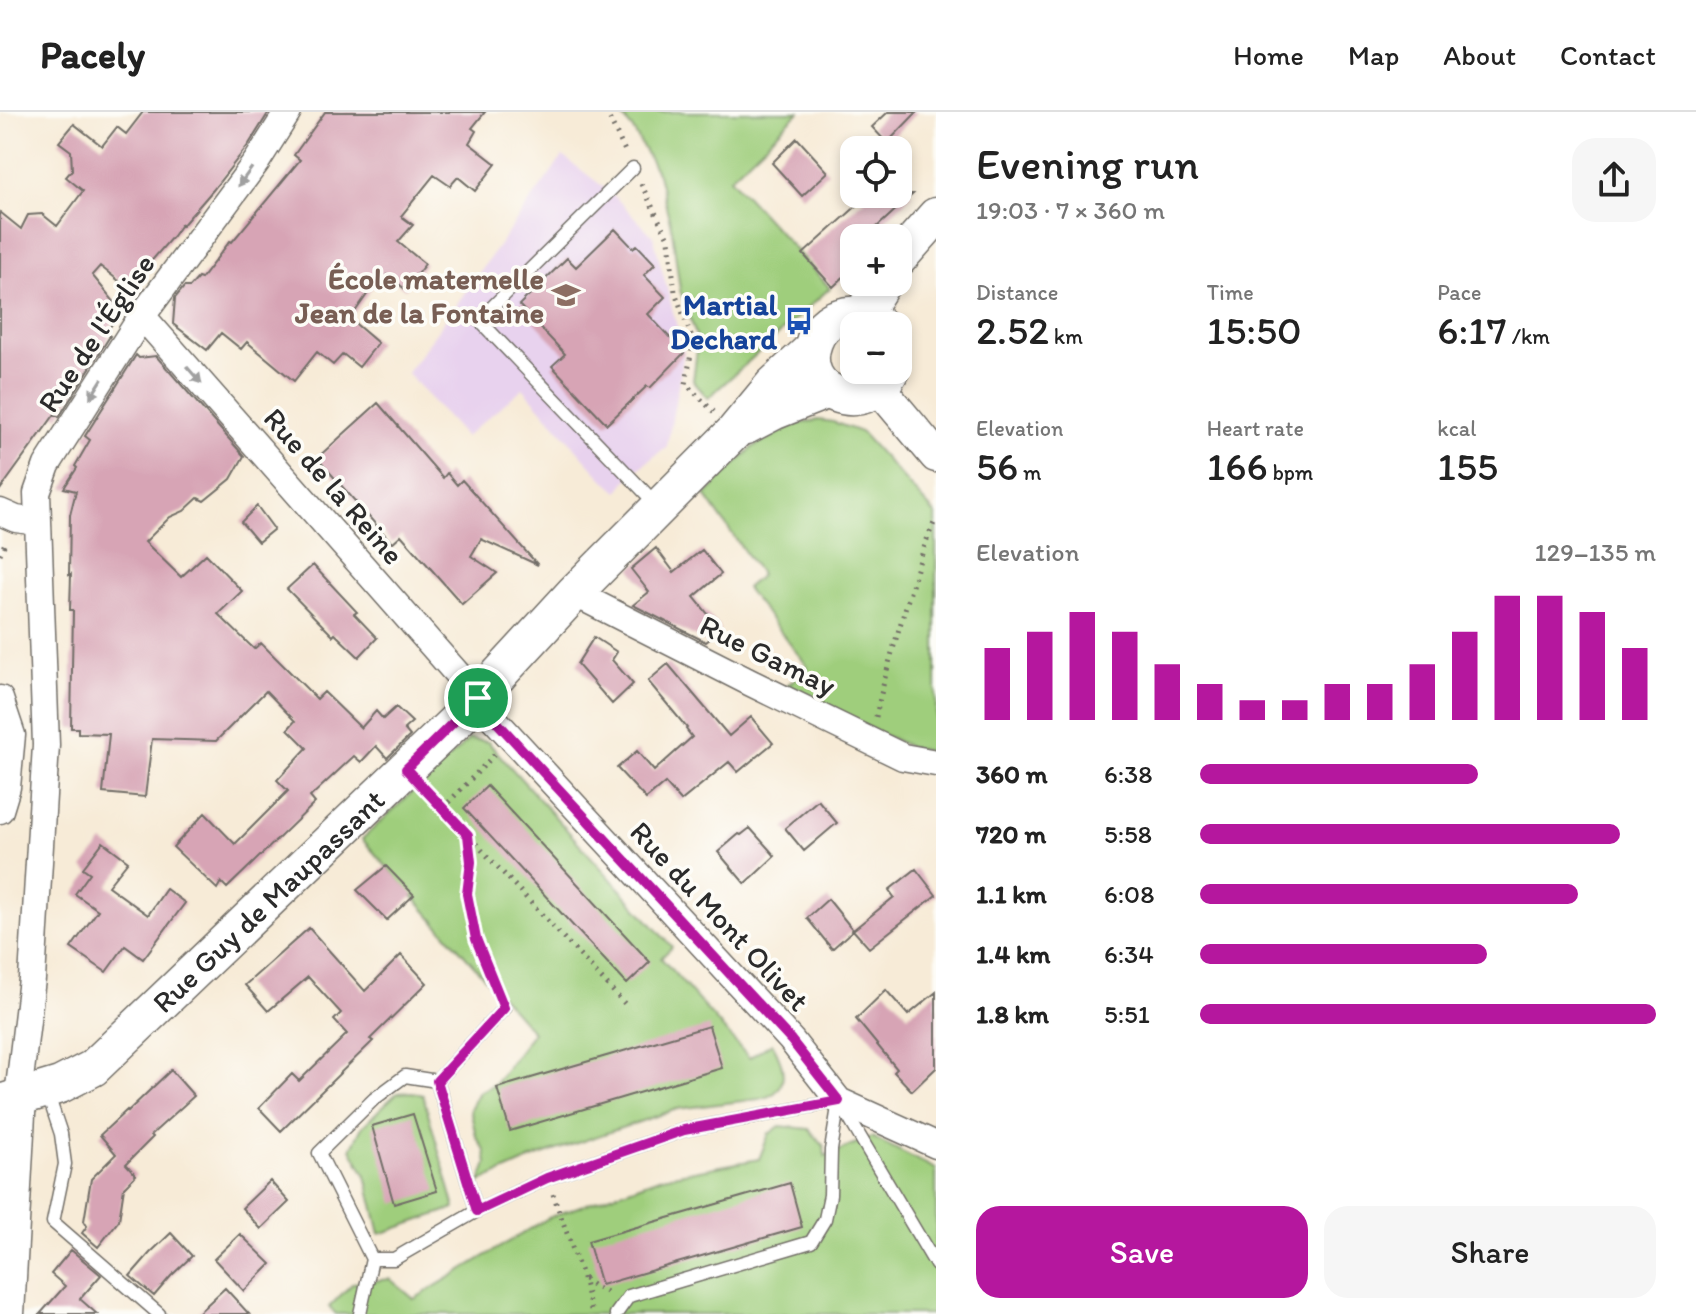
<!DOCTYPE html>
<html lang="en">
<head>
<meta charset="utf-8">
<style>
  :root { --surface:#fff; --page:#f6f6f6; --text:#222; --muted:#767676; --line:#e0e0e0; --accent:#b5179e }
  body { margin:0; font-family:Itim,sans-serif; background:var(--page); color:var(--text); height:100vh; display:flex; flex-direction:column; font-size:30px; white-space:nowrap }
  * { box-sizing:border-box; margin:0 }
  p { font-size:26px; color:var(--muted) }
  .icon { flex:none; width:44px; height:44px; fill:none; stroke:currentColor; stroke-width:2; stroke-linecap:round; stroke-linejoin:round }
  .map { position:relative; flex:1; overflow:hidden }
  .panel { display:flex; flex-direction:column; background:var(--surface); width:760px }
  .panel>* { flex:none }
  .fabs { position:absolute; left:840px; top:24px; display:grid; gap:16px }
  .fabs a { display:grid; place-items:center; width:72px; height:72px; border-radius:16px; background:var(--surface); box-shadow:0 4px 12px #0003; font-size:40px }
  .pin { position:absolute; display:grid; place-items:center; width:68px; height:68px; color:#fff; margin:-34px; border:4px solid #fff; border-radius:50%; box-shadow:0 2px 8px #0007 }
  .round { display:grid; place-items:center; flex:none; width:84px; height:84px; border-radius:24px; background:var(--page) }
  .overview { display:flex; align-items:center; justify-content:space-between; height:136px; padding:0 40px }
  h1 { font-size:44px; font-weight:600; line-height:60px }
  .metrics { display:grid; grid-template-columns:repeat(3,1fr); gap:12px; height:136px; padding:8px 40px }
  .metrics div { display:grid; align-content:center }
  .metrics b { font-size:40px; font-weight:600 }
  .metrics small { font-size:22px; font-weight:400 }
  .metrics p { font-size:22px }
  .chart { height:224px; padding:16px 40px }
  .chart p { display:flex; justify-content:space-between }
  .chart svg { width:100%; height:144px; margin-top:8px; stroke:var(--accent); stroke-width:6 }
  .cta { display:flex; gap:16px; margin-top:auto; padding:16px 40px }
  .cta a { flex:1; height:92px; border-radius:24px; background:var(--accent); color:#fff; font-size:32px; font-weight:600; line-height:92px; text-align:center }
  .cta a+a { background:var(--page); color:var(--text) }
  ul { padding:0 40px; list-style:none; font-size:26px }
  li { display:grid; grid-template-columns:128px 96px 1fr; align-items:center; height:60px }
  li i { height:20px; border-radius:10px; background:var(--accent) }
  header { display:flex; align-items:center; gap:48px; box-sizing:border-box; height:112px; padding:0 40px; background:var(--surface); border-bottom:2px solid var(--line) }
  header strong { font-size:38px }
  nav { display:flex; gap:44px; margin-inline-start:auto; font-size:28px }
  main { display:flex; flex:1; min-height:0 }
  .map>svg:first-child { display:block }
  .built { fill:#e8d2ee }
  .green { fill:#9fce7c; stroke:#657c54; stroke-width:2 }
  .building { fill:#d7a4b5 }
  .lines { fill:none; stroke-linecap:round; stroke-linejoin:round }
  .service-casing { stroke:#726e67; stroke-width:15 }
  .minor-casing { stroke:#726e67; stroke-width:29 }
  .tertiary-casing { stroke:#726e67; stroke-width:35 }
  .secondary-casing { stroke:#726e67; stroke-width:39 }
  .path { stroke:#726e67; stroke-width:5; stroke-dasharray:2 6; stroke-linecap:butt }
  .service { stroke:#fff; stroke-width:12 }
  .minor { stroke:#fff; stroke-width:26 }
  .tertiary { stroke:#fff; stroke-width:32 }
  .secondary { stroke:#fff; stroke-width:36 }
  .oneway { fill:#a0a0a0 }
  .route-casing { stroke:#fff; stroke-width:16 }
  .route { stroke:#b5179e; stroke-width:10 }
  .labels { text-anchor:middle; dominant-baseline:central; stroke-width:7; stroke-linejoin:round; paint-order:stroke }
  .education-label { font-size:30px; font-weight:bold; fill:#785e54; stroke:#fdfcf7; text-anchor:end }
  .transit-label { font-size:30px; font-weight:bold; fill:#164399; stroke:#fdfcf7; text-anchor:end }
  .street-label { font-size:30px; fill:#2b2b2b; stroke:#fdfcf7 }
</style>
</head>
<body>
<header>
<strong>Pacely</strong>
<nav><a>Home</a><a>Map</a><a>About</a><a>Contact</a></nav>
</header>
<main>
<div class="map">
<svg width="936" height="1202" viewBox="0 0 936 1202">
  <rect width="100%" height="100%" fill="#fdfcf7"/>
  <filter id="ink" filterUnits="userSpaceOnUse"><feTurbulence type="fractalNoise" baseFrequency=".0125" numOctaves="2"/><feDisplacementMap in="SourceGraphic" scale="16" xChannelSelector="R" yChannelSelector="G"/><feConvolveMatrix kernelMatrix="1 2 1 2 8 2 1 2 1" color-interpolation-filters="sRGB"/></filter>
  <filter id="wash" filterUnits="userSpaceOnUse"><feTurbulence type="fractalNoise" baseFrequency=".006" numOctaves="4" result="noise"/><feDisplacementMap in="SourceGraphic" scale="32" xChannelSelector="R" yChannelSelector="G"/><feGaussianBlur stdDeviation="1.8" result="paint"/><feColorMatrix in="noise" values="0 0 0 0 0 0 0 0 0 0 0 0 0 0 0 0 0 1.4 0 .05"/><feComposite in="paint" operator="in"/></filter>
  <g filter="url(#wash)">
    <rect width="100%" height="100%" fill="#f7ebd7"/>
    <!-- built -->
    <path class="built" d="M563 44 610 80 653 124 684 241 667 334 630 364 618 380 601 365 523 276 465 325 407 261Z"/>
    <!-- green -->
    <path class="green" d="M618 0H799L730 66 830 176 708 286 693 269 698 229 680 178 672 118 658 62 632 16Z
      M818 308 833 310 861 320 936 403V641L910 635 783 577 808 555 746 476 761 463 705 383 753 335 794 313Z
      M469 627 488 630 672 835 661 846 749 946 772 931C785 953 792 981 759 987L677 997 539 1044 480 1070 487 1052 485 1039 476 1024 470 997 479 980 495 972 533 920 362 727Z
      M412 980 423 983 455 1096 380 1122 366 1064 351 1037 362 1015 380 997 397 981Z
      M780 1014 809 1017 824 1034 825 1044 872 1025 936 1057V1202H336L329 1195 353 1171 390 1167 414 1187 550 1105 662 1065 759 1047 769 1022Z"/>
    <g id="blocks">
      <!-- building -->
      <path class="building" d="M143 0H269L249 32 213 78 181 115 182 111 173 124 128 176 100 154 92 163 121 198 106 221 110 224 59 305 55 302 0 378V100L21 117 28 103 42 102 57 114 83 79 66 65 72 58 71 39 59 30 74 12 102 34 117 15 126 22Z
        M325 0H485L472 16 476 19 469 31 496 52 475 79 458 65 450 74 434 63 401 104 413 113 398 130 425 152 405 177 387 163 379 174 375 171 350 207 378 231 359 255 343 242 333 253 317 240 294 269 247 230 241 237 221 221 207 238 173 212 175 186 184 175H190L198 166 201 167 230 129 232 130 300 48 294 43Z
        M888 0H917L887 31 872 15Z
        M797 26 828 60 802 84 772 51Z
        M870 82H913L865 126H854V155L833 175 803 142Z
        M615 117 633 136 637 133 655 152 644 163 665 185 648 202 684 241 650 276 647 274 607 312 552 254 565 242 519 193 567 146 576 155Z
        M136 243 139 246 156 244 244 344 231 367 204 389 198 386 184 399 170 405 145 430 181 465 206 442 242 479 218 502 254 537 261 531 317 587 324 580 361 616 376 599 383 607 396 595 412 610 404 617 410 624 387 646 376 634 361 650 354 644 310 685 315 691 227 776 221 770 217 777 173 735 205 701 235 732 288 679 277 668 307 636 288 617 295 609 266 579 216 629 152 627 145 685 103 681 109 622 78 621V616H71L73 498H70L71 462 69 463 70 403 76 379 64 376 77 356 75 354 90 328 85 324Z
        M378 291 443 366 447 361 457 373 462 368 538 453 481 427 471 444 497 461 462 492 401 423 392 431 317 346Z
        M257 394 274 417 258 430 241 410Z
        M656 436 674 460 702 438 721 462 694 485 721 518 706 530 633 493 649 480 631 457Z
        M313 453 357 500 354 502 377 526 359 545 335 522 333 524 287 477Z
        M594 525 617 540 612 548 633 572 612 592 577 552Z
        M668 552 729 624 751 605 773 631 738 660 729 650 681 689 665 671 646 687 617 656 637 639 654 659 692 625 686 617 687 616 648 569Z
        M487 674 650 850 627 872 464 696Z
        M818 688 837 711 804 739 785 716Z
        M750 716 775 744 745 772 718 740 739 722 741 723Z
        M103 730 128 749 108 774 148 803 166 777 185 791 143 847 125 834 106 860 71 836 98 798 75 782 90 761 83 756Z
        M386 754 414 783 387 808 357 778Z
        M916 757 936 783 869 836 853 818 894 785 889 778Z
        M828 787 853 818 832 837 807 806Z
        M309 816 365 879 401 843 427 871 370 927 373 929 281 1019 259 996 292 962 299 969 347 922 334 908 341 901 308 865 268 899 245 873Z
        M886 878 908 903 936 880V956L912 979 894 960 897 957 856 907Z
        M709 914 722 956 510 1019 497 976Z
        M171 958 194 984 151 1023 153 1025 126 1052 136 1063 124 1075 119 1108 98 1135 82 1121 87 1114 84 1109 91 1067 116 1042 100 1023 127 998 128 999Z
        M413 1002 437 1079 394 1092 372 1014Z
        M270 1069 289 1090 261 1117 242 1096Z
        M790 1071 802 1115 601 1173 588 1129Z
        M171 1121 192 1144 171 1164 154 1184 130 1164 150 1141Z
        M240 1122 271 1152 244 1179 214 1147Z
        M71 1138 101 1163 80 1187 97 1202H40L65 1174 51 1162Z
        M225 1176 249 1202H197Z"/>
    </g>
  </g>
  <g filter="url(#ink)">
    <use href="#blocks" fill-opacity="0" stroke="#726e67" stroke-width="2"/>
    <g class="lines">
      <defs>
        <path id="service" d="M633 56 479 208 657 393
          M437 969 504 896
          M47 980 61 1022 65 1052 53 1110 159 1202
          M843 996 936 1153
          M477 1099 437 969 405 964 374 987 319 1041 372 1147H394L477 1099 547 1066 684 1018 839 989
          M360 1202 372 1147
          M616 1202 629 1184 811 1130 825 1107 830 1083 831 1038 839 989"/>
        <path id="minor" d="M142 204 460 565 493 606 791 928 839 989 936 1033
          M0 400 16 407 38 410
          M574 481 749 570 903 645 936 651
          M0 587 12 623 7 675 0 698
          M18 984 32 867 46 633 37 381 47 353 142 204 257 49 288 0"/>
        <path id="tertiary" d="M879 276 936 344"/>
        <g id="secondary">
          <path d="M898 147 936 104"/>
          <path d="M862 203 883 170"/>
          <path d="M880 214C869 204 854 200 840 205 828 208 818 218 814 230 795 281 867 309 891 258"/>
          <path d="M746 314 775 299 828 278"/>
          <path id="s1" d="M0 991 60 973 93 956 458 607 574 481 734 320 773 273 811 238"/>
          <path d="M6 1202 18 984"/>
        </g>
      </defs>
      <!-- service casing -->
      <use href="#service" class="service-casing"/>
      <!-- minor casing -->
      <use href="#minor" class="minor-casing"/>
      <!-- tertiary casing -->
      <use href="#tertiary" class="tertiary-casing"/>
      <!-- secondary casing -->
      <use href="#secondary" class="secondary-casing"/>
      <!-- path -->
      <path class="path" d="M606 0 626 41
        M641 72 669 128 675 180 693 229 686 272 714 300
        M0 442 6 429
        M876 605C884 564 897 524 909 484 917 458 924 431 936 407
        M427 679 625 892
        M443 696 495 642
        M468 724 471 750 467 782 476 827 498 880
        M553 1082 583 1166 592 1202
        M584 1167 596 1176 609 1181"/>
      <!-- service -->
      <use href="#service" class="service"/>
      <!-- minor -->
      <use href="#minor" class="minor"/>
      <!-- tertiary -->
      <use href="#tertiary" class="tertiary"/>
      <!-- secondary -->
      <use href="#secondary" class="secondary"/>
    </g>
    <!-- one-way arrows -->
    <defs><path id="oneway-solid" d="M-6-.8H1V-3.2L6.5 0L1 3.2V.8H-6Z" transform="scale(2)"/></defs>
    <g class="oneway">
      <use href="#oneway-solid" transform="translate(245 65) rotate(126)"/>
      <use href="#oneway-solid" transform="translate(194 263) rotate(49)"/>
      <use href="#oneway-solid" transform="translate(96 277) rotate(122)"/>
    </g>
  </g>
  <g class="lines" filter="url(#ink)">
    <defs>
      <path id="route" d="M478 586 493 606 791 928 839 989 684 1018 547 1066 477 1099 437 969 504 896 476 827 467 782 471 750 468 723 406 657Z"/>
    </defs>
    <!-- route casing -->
    <use href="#route" class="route-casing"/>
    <!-- route -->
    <use href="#route" class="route"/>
  </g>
  <!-- icons -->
  <defs>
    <symbol id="school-bare" viewBox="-9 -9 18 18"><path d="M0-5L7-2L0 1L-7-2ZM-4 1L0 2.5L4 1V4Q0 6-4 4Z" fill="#8d6e63" stroke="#fdfcf7" stroke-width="2.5" paint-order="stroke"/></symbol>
    <symbol id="bus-bare" viewBox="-9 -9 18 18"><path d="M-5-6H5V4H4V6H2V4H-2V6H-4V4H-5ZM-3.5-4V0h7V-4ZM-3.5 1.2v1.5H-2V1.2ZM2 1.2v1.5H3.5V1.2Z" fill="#1a4fb4" stroke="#fdfcf7" stroke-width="2.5" paint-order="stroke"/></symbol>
  </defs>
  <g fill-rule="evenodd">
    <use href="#school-bare" x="546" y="163" width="40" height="40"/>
    <use href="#bus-bare" x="779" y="189" width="40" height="40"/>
  </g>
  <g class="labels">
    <!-- education labels -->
    <g class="education-label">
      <text x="544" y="166">École maternelle<tspan x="544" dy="34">Jean de la Fontaine</tspan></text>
    </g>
    <!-- transit labels -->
    <g class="transit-label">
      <text x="777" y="192">Martial<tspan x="777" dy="34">Dechard</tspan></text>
    </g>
    <!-- street labels -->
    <g class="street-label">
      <text transform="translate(96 221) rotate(-56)">Rue de l'Église</text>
      <text transform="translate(334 374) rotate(49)">Rue de la Reine</text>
      <text transform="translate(768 543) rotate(26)">Rue Gamay</text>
      <text stroke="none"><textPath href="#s1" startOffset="342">Rue Guy de Maupassant</textPath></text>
      <text transform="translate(720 804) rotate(47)">Rue du Mont Olivet</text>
    </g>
  </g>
</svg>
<div class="fabs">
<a><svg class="icon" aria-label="locate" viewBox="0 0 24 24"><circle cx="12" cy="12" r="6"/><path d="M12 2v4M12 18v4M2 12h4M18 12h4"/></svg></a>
<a>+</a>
<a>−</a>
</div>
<div class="pin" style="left:478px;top:586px;background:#1e9e55"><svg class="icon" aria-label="arrive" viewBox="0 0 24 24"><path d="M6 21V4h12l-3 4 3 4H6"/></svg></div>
</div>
<section class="panel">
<div class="overview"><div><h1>Evening run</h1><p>19:03 · 7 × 360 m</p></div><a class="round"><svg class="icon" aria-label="share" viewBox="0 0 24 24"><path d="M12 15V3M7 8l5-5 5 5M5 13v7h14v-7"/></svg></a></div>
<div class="metrics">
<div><p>Distance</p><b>2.52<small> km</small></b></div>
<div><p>Time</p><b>15:50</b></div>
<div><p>Pace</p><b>6:17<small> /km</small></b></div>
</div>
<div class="metrics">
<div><p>Elevation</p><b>56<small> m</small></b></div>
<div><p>Heart rate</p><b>166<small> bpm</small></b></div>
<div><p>kcal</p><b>155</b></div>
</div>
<div class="chart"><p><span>Elevation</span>129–135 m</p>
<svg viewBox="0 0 160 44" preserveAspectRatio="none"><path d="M5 44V22M15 44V17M25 44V11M35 44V17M45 44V27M55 44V33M65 44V38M75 44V38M85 44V33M95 44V33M105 44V27M115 44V17M125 44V6M135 44V6M145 44V11M155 44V22"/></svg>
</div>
<ul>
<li><b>360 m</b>6:38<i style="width:61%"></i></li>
<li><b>720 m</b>5:58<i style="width:92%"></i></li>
<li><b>1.1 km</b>6:08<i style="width:83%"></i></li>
<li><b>1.4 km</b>6:34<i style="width:63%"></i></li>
<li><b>1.8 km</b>5:51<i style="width:100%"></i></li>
</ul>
<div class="cta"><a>Save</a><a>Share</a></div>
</section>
</main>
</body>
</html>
